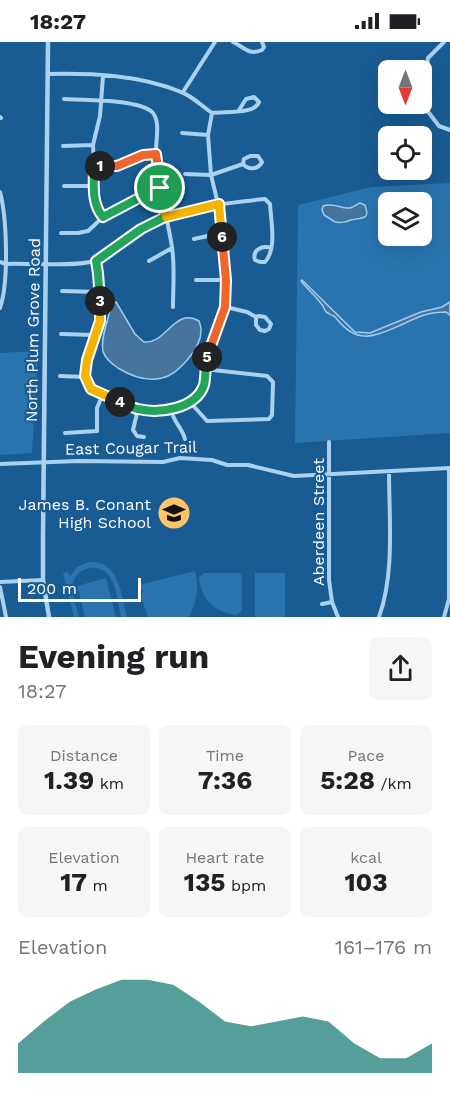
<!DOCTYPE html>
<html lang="en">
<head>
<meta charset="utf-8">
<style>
  :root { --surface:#fff; --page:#f6f6f6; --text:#202124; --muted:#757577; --accent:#0f766e }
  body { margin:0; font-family:"Work Sans",sans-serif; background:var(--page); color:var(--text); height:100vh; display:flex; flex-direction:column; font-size:22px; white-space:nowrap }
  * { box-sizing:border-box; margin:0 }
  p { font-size:20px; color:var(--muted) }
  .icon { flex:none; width:33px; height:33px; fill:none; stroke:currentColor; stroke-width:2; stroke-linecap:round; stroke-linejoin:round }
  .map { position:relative; height:575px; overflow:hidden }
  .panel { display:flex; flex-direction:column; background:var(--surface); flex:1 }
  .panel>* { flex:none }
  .needle { width:39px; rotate:180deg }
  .tools { position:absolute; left:378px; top:18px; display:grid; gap:12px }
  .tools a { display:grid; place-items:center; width:54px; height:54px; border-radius:9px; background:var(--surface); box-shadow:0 6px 24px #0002; font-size:30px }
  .scale { position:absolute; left:18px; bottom:15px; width:123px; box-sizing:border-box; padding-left:6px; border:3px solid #fff; border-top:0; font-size:16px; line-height:21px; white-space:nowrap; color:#fff; -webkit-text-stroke:4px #195b93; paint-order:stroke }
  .pin { position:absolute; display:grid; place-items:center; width:51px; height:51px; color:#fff; margin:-26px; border:3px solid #fff; border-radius:50%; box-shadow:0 2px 6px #0007 }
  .km { position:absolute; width:30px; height:30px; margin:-15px; border-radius:50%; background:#222; color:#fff; font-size:16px; line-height:30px; text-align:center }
  .round { display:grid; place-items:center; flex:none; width:63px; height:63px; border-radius:9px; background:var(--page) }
  .headline { display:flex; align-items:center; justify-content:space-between; height:102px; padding:0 18px }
  h1 { font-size:33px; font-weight:700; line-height:45px }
  .figures { display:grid; grid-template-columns:repeat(3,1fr); gap:9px; height:102px; padding:6px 18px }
  .figures div { display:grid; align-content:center; border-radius:9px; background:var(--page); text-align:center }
  .figures b { font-size:26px; font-weight:700 }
  .figures small { font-size:16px; font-weight:400 }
  .figures p { font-size:16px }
  .chart { height:168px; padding:12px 18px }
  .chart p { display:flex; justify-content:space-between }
  .chart svg { width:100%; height:108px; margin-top:6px; fill:var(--accent); opacity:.7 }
  .status { display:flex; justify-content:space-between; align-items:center; height:42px; padding:0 30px; background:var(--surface); direction:ltr }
  .status svg { height:16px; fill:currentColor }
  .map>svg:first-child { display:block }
  .green { fill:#2974af; fill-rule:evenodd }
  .water { fill:#46749c; stroke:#9dcdf2; stroke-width:1.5 }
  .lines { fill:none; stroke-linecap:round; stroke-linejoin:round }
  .minor { stroke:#aad1f0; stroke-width:4 }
  .tertiary { stroke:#aad1f0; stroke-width:4.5 }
  .split-1-casing { stroke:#fff; stroke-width:12 }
  .split-2-casing { stroke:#fff; stroke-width:12 }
  .split-3-casing { stroke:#fff; stroke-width:12 }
  .split-4-casing { stroke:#fff; stroke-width:12 }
  .split-5-casing { stroke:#fff; stroke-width:12 }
  .split-6-casing { stroke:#fff; stroke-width:12 }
  .split-7-casing { stroke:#fff; stroke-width:12 }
  .split-1 { stroke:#22a559; stroke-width:8 }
  .split-2 { stroke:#f0652b; stroke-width:8 }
  .split-3 { stroke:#22a559; stroke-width:8 }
  .split-4 { stroke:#f5b400; stroke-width:8 }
  .split-5 { stroke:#22a559; stroke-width:8 }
  .split-6 { stroke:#f0652b; stroke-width:8 }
  .split-7 { stroke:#f5b400; stroke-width:8 }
  .labels { text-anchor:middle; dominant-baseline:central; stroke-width:4.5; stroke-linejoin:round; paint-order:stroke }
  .street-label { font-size:16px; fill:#fff; stroke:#195b93 }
  .poi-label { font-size:16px; fill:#fff; stroke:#195b93; text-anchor:end }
</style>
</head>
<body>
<div class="status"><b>18:27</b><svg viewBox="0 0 49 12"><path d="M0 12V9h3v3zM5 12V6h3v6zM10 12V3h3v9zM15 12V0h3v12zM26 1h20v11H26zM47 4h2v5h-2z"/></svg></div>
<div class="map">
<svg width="450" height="575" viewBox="0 0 450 575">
  <rect width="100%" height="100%" fill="#195b93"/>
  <!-- green -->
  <path class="green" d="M450 141V391L295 401 298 163 371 145ZM388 160H422V194H388Z
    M38 309 32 411 0 413V311Z
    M88 520C119 517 121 552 127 575H121C118 563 117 544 109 534 99 520 76 525 73 542 71 553 77 565 79 575H74L63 531 68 530 70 534 77 525Z
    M195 529C199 545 197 560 189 575H148L141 555 143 549 140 545 142 542Z
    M204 531H239L242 534V568L237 573C215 571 201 557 199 536Z
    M255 531H285V575H255Z
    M106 536 116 575H85L77 544Z"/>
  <!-- water -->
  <path class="water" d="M360 161 365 163C371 179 361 175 351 178 345 180 342 181 335 180L324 173 322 168 323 164C335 160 340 167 350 166 354 165 357 162 360 161Z
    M302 238 355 290 370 291 421 270 442 265 450 260V273L446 270C427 270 418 275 401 283 373 295 357 303 336 276 334 273 330 273 328 271 325 270 324 266 323 264 317 255 308 248 301 239Z
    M116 260 135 292 144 300C167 302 174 265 199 279 200 282 201 285 201 288 202 305 178 333 162 336 146 340 131 334 118 326 112 322 105 317 103 309 100 296 109 276 111 264Z"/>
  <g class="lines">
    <!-- minor -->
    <path class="minor" d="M233 0C244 5 249 14 262 8L264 5 262 0
      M444 0 428 16 426 35V67L439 84 450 88
      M48 32C92 31 140 33 181 50 192 54 202 64 212 71L208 93 211 133 218 162 225 208 226 265 207 313 204 343 190 360 171 367H138L102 354 91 347 85 335 87 318 100 279 98 231 96 219
      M183 50 215 0
      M64 57C85 58 134 57 151 69 161 77 156 97 156 109 157 141 167 173 172 205 175 225 173 245 173 265
      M212 71C225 69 254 73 259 60L254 55 246 57 239 68
      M0 75 1 76
      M182 91 208 93
      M63 104 93 103
      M95 124H117L143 113 156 112
      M185 132 211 133 243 122 244 117 250 114H258L262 120C258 128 248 128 243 122
      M64 144H93
      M0 150C7 176 9 240 0 266
      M103 175 96 162 93 103 100 74 103 34
      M61 191H78L88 189 103 175 139 156 160 146
      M194 197 221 191
      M149 219 172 206
      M0 220 6 222C29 221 73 225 94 219 108 215 129 194 144 186 181 166 223 161 265 157L270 162C271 179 277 207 265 220H260L255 218C252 208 262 203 271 206
      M196 238H226
      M62 249 99 250
      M226 265 247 270 256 275 259 274 265 275 271 282 269 287 265 289 260 288 256 283V275
      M61 292 94 293
      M60 334 85 335
      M190 360 207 379 269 377 272 373 273 340 267 334 204 327
      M138 367 133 388 137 394 144 395
      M171 367C173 380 182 385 185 397
      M65 391 97 389V366L102 354
      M329 400V538L332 560 338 575
      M0 422 78 419 163 420 180 416 212 418 227 423H248L294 434 450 426
      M0 540 43 538
      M0 545 6 575
      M322 562 332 560
      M379 575C395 531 389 476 389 429
      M444 575 449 557V426"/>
    <!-- tertiary -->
    <path class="tertiary" d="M48 0 43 494V538L49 575"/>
  </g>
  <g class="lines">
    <defs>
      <path id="split-1" d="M100 124H94C94 142 91 161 103 175L139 156 160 146"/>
      <path id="split-2" d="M100 124H117L143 113 156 112 165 175"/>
      <path id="split-3" d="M100 259 98 231 96 219 141 187 165 175"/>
      <path id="split-4" d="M100 259V279L87 318 85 334 91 347 120 360"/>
      <path id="split-5" d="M120 360C126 362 132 366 138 367 159 372 196 367 204 343 206 335 205 324 207 315"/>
      <path id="split-6" d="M207 315 225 265 226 238 222 195"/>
      <path id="split-7" d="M160 146 166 175 219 162 222 195"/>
    </defs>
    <!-- split-1 casing -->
    <use href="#split-1" class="split-1-casing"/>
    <!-- split-2 casing -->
    <use href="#split-2" class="split-2-casing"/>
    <!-- split-3 casing -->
    <use href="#split-3" class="split-3-casing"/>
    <!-- split-4 casing -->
    <use href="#split-4" class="split-4-casing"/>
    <!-- split-5 casing -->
    <use href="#split-5" class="split-5-casing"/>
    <!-- split-6 casing -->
    <use href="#split-6" class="split-6-casing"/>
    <!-- split-7 casing -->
    <use href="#split-7" class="split-7-casing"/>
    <!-- split-1 -->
    <use href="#split-1" class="split-1"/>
    <!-- split-2 -->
    <use href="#split-2" class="split-2"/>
    <!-- split-3 -->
    <use href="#split-3" class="split-3"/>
    <!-- split-4 -->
    <use href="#split-4" class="split-4"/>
    <!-- split-5 -->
    <use href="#split-5" class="split-5"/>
    <!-- split-6 -->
    <use href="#split-6" class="split-6"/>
    <!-- split-7 -->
    <use href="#split-7" class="split-7"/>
  </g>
  <!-- icons -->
  <defs>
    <symbol id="school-disc" viewBox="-11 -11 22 22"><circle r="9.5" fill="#ffc469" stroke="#195b93"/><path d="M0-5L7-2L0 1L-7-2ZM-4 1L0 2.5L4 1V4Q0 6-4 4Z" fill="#111"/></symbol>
  </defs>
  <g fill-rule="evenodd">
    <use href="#school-disc" x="155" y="452" width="38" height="38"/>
  </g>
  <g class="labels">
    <!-- street labels -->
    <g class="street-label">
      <text transform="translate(33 288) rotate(-89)">North Plum Grove Road</text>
      <text transform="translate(131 406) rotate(-1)">East Cougar Trail</text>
      <text transform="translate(318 480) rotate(-90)">Aberdeen Street</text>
    </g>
    <!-- poi labels -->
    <g class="poi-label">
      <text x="151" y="462">James B. Conant<tspan x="151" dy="18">High School</tspan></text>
    </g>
  </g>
</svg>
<div class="tools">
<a><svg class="needle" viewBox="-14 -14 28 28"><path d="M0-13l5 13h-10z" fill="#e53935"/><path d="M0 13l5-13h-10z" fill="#757577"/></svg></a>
<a><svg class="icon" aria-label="locate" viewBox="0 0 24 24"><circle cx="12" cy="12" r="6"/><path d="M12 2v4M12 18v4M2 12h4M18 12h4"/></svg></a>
<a><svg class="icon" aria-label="layers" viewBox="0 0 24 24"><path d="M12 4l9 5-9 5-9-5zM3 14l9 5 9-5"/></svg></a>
</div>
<div class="scale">200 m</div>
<div class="pin" style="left:160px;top:146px;background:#1e9e55"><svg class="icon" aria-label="arrive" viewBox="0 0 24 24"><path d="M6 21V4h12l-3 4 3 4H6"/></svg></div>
<b class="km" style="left:100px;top:124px">1</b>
<b class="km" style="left:100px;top:259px">3</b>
<b class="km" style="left:120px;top:360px">4</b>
<b class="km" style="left:207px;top:315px">5</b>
<b class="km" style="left:222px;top:195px">6</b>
</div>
<section class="panel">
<div class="headline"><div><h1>Evening run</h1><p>18:27</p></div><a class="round"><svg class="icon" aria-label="share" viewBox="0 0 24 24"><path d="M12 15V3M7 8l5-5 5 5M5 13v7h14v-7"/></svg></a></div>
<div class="figures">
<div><p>Distance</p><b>1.39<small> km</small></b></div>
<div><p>Time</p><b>7:36</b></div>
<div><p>Pace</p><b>5:28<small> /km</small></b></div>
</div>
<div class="figures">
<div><p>Elevation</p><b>17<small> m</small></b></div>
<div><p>Heart rate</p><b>135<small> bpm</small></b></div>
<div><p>kcal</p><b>103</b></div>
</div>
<div class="chart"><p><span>Elevation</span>161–176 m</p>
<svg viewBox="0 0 160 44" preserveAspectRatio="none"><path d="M0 44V32L10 23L20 15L30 10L40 6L50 6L60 8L70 15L80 23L90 25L100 23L110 21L120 23L130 32L140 38L150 38L160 32V44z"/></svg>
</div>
</section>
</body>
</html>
